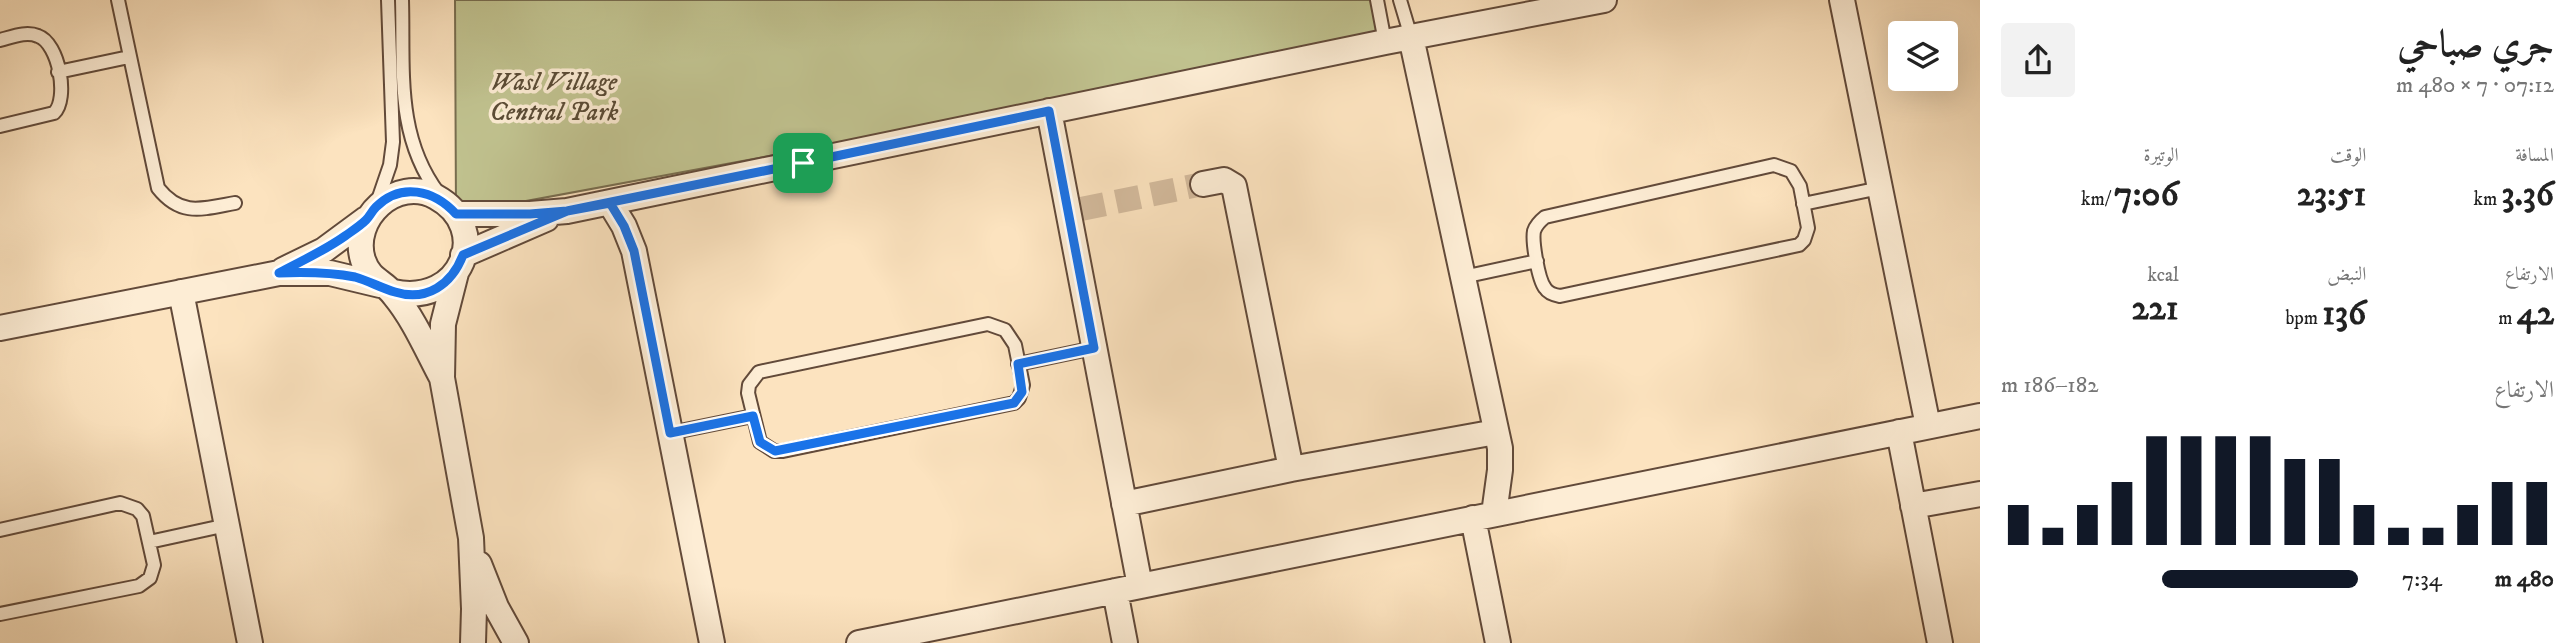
<!DOCTYPE html>
<html lang="ar">
<head>
<meta charset="utf-8">
<style>
  :root { --surface:#fff; --page:#f2f2f2; --text:#222; --muted:#767676; --accent:#111827 }
  body { margin:0; font-family:"IM FELL DW Pica",Amiri,serif; background:var(--page); color:var(--text); direction:rtl; height:100vh; display:flex; flex-direction:column; font-size:26px; white-space:nowrap }
  * { box-sizing:border-box; margin:0 }
  p { font-size:23px; color:var(--muted) }
  .icon { flex:none; width:38px; height:38px; fill:none; stroke:currentColor; stroke-width:2; stroke-linecap:round; stroke-linejoin:round }
  .map { position:relative; flex:1; overflow:hidden; direction:ltr }
  .details { display:flex; flex-direction:column; background:var(--surface); width:595px }
  .details>* { flex:none }
  .buttons { position:absolute; left:1888px; top:21px; display:grid; gap:14px }
  .buttons a { display:grid; place-items:center; width:70px; height:70px; border-radius:7px; background:var(--surface); box-shadow:0 7px 28px #0002; font-size:35px }
  .pin { position:absolute; display:grid; place-items:center; width:60px; height:60px; color:#fff; margin:-30px; border-radius:14px; box-shadow:0 4px 10px #0006 }
  .round { display:grid; place-items:center; flex:none; width:74px; height:74px; border-radius:7px; background:var(--page) }
  .headline { display:flex; align-items:center; justify-content:space-between; height:119px; padding:0 21px }
  h1 { font-size:38px; font-weight:700; line-height:52px }
  .stats { display:grid; grid-template-columns:repeat(3,1fr); gap:10px; height:119px; padding:7px 21px }
  .stats div { display:grid; align-content:center }
  .stats b { font-size:35px; font-weight:700 }
  .stats small { font-size:19px; font-weight:400 }
  .stats p { font-size:19px }
  .chart { height:196px; padding:14px 21px }
  .chart p { display:flex; justify-content:space-between }
  .chart svg { width:100%; height:126px; margin-top:7px; stroke:var(--accent); stroke-width:6 }
  ul { padding:0 21px; list-style:none; font-size:23px }
  li { display:grid; grid-template-columns:112px 84px 1fr; align-items:center; height:52px }
  li i { height:18px; border-radius:9px; background:var(--accent) }
  main { display:flex; flex:1; min-height:0 }
  .map>svg:first-child { display:block }
  .green { fill:#c1c390; stroke:#786d4f; stroke-width:2 }
  .lines { fill:none; stroke-linecap:round; stroke-linejoin:round }
  .minor-tunnel { stroke:#d3ba9c; stroke-width:24; stroke-dasharray:24 12; stroke-linecap:butt }
  .service-casing { stroke:#624a3a; stroke-width:16 }
  .minor-casing { stroke:#624a3a; stroke-width:28 }
  .service { stroke:#fdedd5; stroke-width:12 }
  .minor { stroke:#fdedd5; stroke-width:24 }
  .route-casing { stroke:#fff; stroke-width:14 }
  .route { stroke:#1a73e8; stroke-width:9 }
  .labels { text-anchor:middle; dominant-baseline:central; stroke-width:7; stroke-linejoin:round; paint-order:stroke }
  .park-label { font-size:26px; font-style:italic; fill:#5a4b35; stroke:#fdedd5 }
</style>
</head>
<body>
<main>
<section class="details">
<div class="headline"><div><h1>جري صباحي</h1><p>07:12 · 7 × 480 m</p></div><a class="round"><svg class="icon" aria-label="share" viewBox="0 0 24 24"><path d="M12 15V3M7 8l5-5 5 5M5 13v7h14v-7"/></svg></a></div>
<div class="stats">
<div><p>المسافة</p><b>3.36<small> km</small></b></div>
<div><p>الوقت</p><b>23:51</b></div>
<div><p>الوتيرة</p><b>7:06<small> /km</small></b></div>
</div>
<div class="stats">
<div><p>الارتفاع</p><b>42<small> m</small></b></div>
<div><p>النبض</p><b>136<small> bpm</small></b></div>
<div><p>kcal</p><b>221</b></div>
</div>
<div class="chart"><p><span>الارتفاع</span>182–186 m</p>
<svg viewBox="0 0 160 44" preserveAspectRatio="none"><path d="M5 44V30M15 44V38M25 44V30M35 44V22M45 44V6M55 44V6M65 44V6M75 44V6M85 44V14M95 44V14M105 44V30M115 44V38M125 44V38M135 44V30M145 44V22M155 44V22"/></svg>
</div>
<ul>
<li><b>480 m</b>7:34<i style="width:55%"></i></li>
</ul>
</section>
<div class="map">
<svg width="1980" height="643" viewBox="0 0 1980 643">
  <rect width="100%" height="100%" fill="#fce3bf"/>
  <filter id="stains"><feTurbulence type="fractalNoise" baseFrequency=".00286" numOctaves="4"/><feColorMatrix values="0 0 0 0 .2 0 0 0 0 .09 0 0 0 0 .02 0 0 0 .5 -.17"/></filter>
  <radialGradient id="worn" r=".72"><stop offset=".6" stop-color="#630" stop-opacity="0"/><stop offset="1" stop-color="#630" stop-opacity=".3"/></radialGradient>
  <!-- green -->
  <path class="green" d="M455 0H1379L1385 42 456 214Z"/>
  <g class="lines">
    <!-- minor-tunnel -->
    <path class="minor-tunnel" d="M1081 209 1203 184"/>
    <defs>
      <path id="service" d="M118 0 158 188C181 217 202 209 235 203
        M402 0C404 69 395 136 439 194
        M1377 0 1385 42
        M1400 0 1411 37
        M0 40C12 37 26 31 38 36 59 43 69 99 54 113L0 126
        M58 72 129 57
        M1774 165 1791 171 1800 186 1808 228 1804 240 1799 245 1560 296C1554 295 1548 293 1545 288 1538 279 1532 241 1534 231 1536 225 1540 221 1545 217Z
        M378 200 390 165 393 142 388 0
        M1803 204 1880 188
        M1463 277 1537 261
        M988 324 1005 330 1015 345 1023 385 1019 398 1014 403 783 451H774L760 442 748 393 749 385 759 372Z
        M1018 364 1094 348
        M670 433 753 416
        M0 530 120 503 137 509 143 516 154 565 150 578 139 586 0 614
        M149 542 227 525"/>
      <path id="minor" d="M1842 0 1928 426
        M1411 37 1500 448V470L1494 514
        M1049 111 1140 586
        M1203 184 1224 180 1234 186 1291 469
        M610 203 624 226 634 251 712 643
        M456 214H530L567 211 1385 42 1604 0
        M463 255 546 219
        M283 270 324 250 366 219
        M456 273 443 324 442 378 471 538 474 609 473 643
        M181 292 250 643
        M393 292C462 307 493 228 436 197 396 175 350 219 363 260 370 281 384 281 394 295 414 319 427 350 442 378
        M0 328 279 273H330L380 285
        M1899 432 1940 643
        M1124 504 1291 469 1496 432
        M1913 506 1980 494
        M1473 518 1498 643
        M479 564 496 607 516 643
        M1115 591 1125 643
        M859 643 1980 416"/>
    </defs>
    <!-- service casing -->
    <use href="#service" class="service-casing"/>
    <!-- minor casing -->
    <use href="#minor" class="minor-casing"/>
    <!-- service -->
    <use href="#service" class="service"/>
    <!-- minor -->
    <use href="#minor" class="minor"/>
  </g>
  <g class="lines">
    <defs>
      <path id="route" d="M803 163 567 211 530 214H456C434 190 401 182 376 207 372 211 370 216 366 220 360 226 352 231 345 236 324 251 301 261 279 273 304 272 329 272 355 277 369 281 381 288 395 292 427 302 452 284 463 255L567 211 610 203 624 226 634 251 670 433 753 416 760 442 775 451 1014 403 1022 392 1018 364 1094 348 1049 111 803 163"/>
    </defs>
    <!-- route casing -->
    <use href="#route" class="route-casing"/>
    <!-- route -->
    <use href="#route" class="route"/>
  </g>
  <g class="labels">
    <!-- park labels -->
    <g class="park-label">
      <text x="554" y="82">Wasl Village<tspan x="554" dy="30">Central Park</tspan></text>
    </g>
  </g>
  <rect width="100%" height="100%" filter="url(#stains)"/>
  <rect width="100%" height="100%" fill="url(#worn)"/>
</svg>
<div class="buttons">
<a><svg class="icon" aria-label="layers" viewBox="0 0 24 24"><path d="M12 4l9 5-9 5-9-5zM3 14l9 5 9-5"/></svg></a>
</div>
<div class="pin" style="left:803px;top:163px;background:#1e9e55"><svg class="icon" aria-label="arrive" viewBox="0 0 24 24"><path d="M6 21V4h12l-3 4 3 4H6"/></svg></div>
</div>
</main>
</body>
</html>
